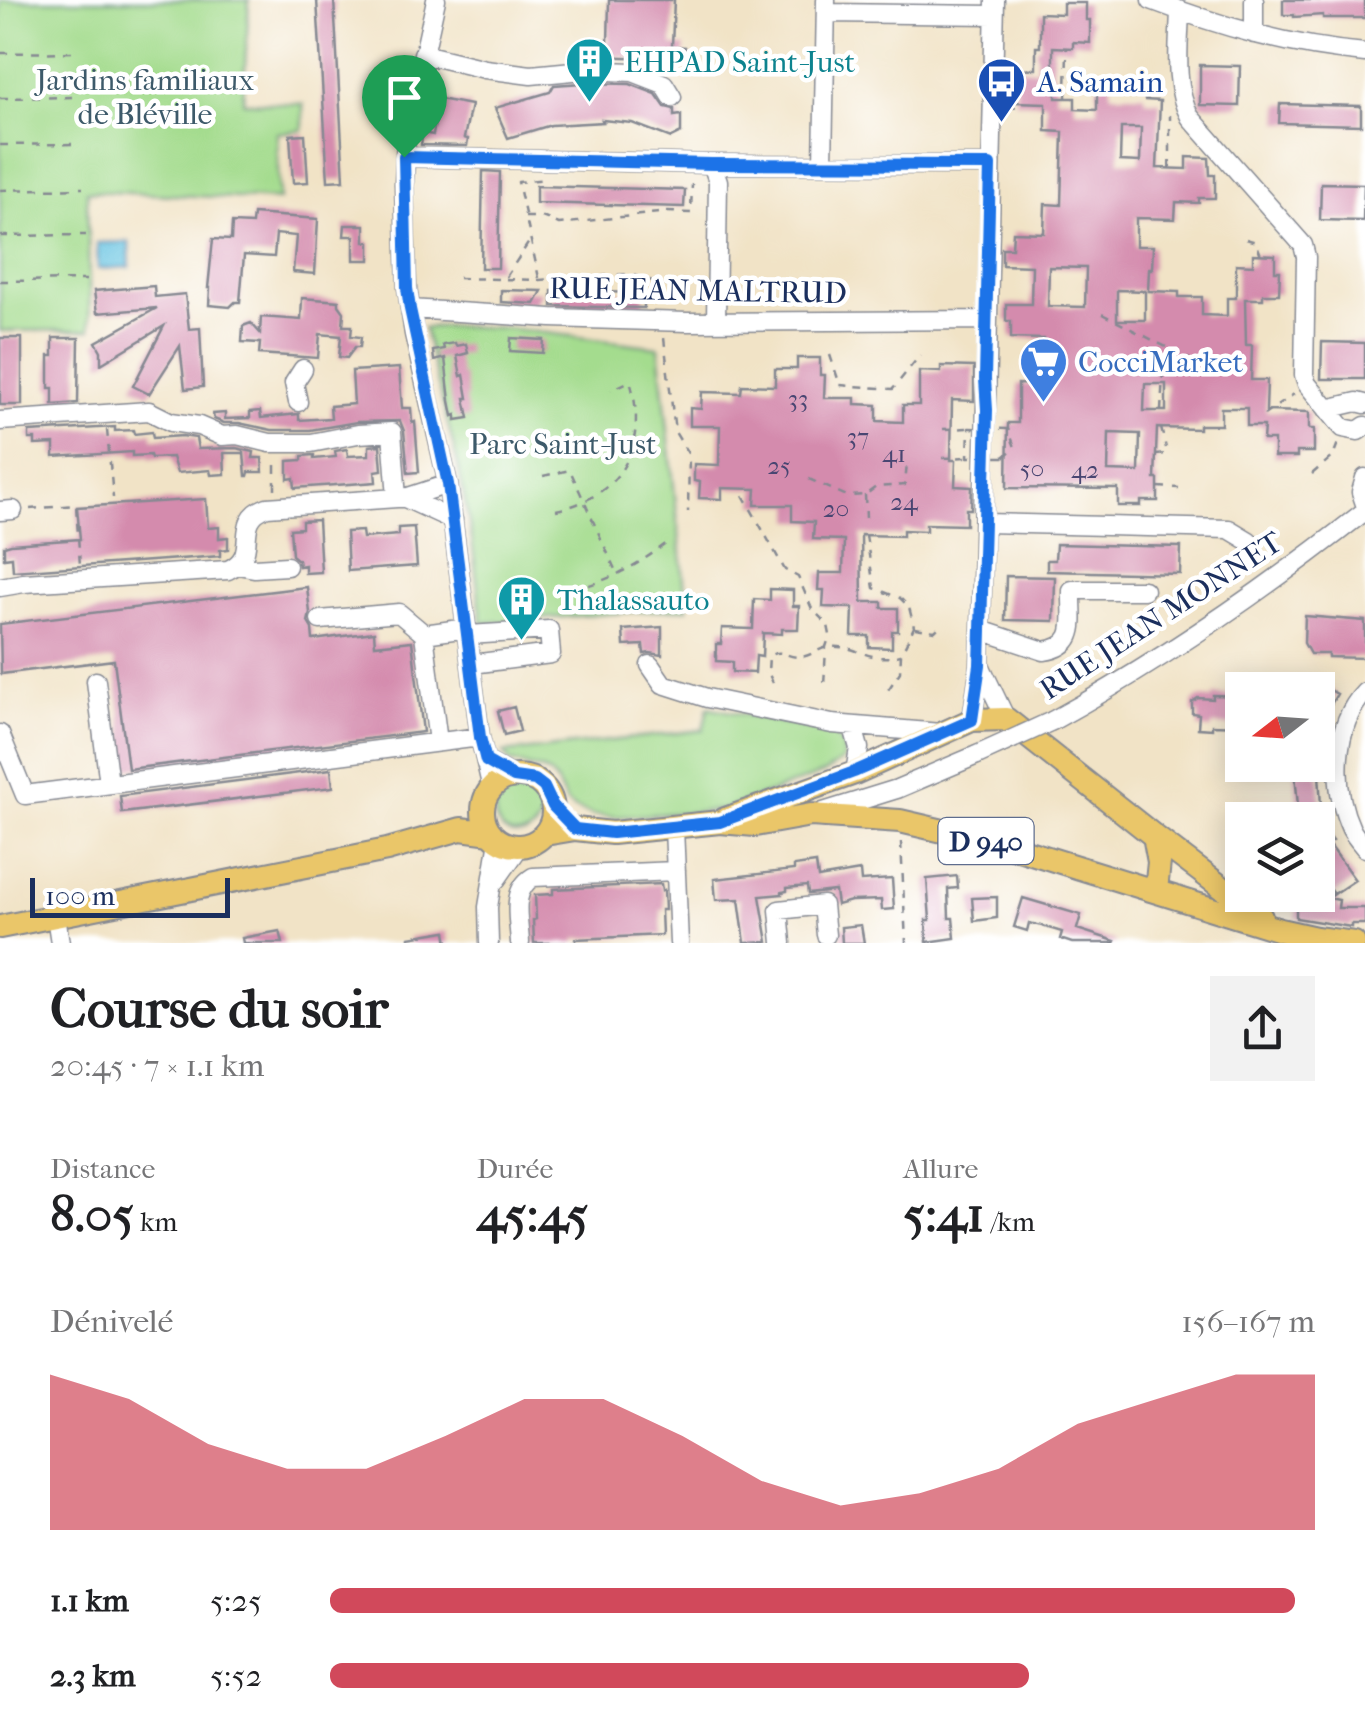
<!DOCTYPE html>
<html lang="fr">
<head>
<meta charset="utf-8">
<style>
  :root { --surface:#fff; --page:#f2f2f2; --text:#202124; --muted:#757577; --accent:#d1495b }
  body { margin:0; font-family:"IM FELL French Canon",serif; background:var(--page); color:var(--text); height:100vh; display:flex; flex-direction:column; font-size:38px; white-space:nowrap }
  * { box-sizing:border-box; margin:0 }
  p { font-size:32px; color:var(--muted) }
  .icon { flex:none; width:55px; height:55px; fill:none; stroke:currentColor; stroke-width:2; stroke-linecap:round; stroke-linejoin:round }
  .map { position:relative; height:943px; overflow:hidden }
  .panel { display:flex; flex-direction:column; background:var(--surface); flex:1 }
  .panel>* { flex:none }
  .needle { width:65px; rotate:253deg }
  .tools { position:absolute; left:1225px; top:672px; display:grid; gap:20px }
  .tools a { display:grid; place-items:center; width:110px; height:110px; border-radius:0px; background:var(--surface); box-shadow:0 5px 25px #0003; font-size:50px }
  .scale { position:absolute; left:30px; bottom:25px; width:200px; box-sizing:border-box; padding-left:10px; border:5px solid #1b2f5e; border-top:0; font-size:28px; line-height:35px; white-space:nowrap; color:#1b2f5e; -webkit-text-stroke:8px #fff; paint-order:stroke }
  .pin { position:absolute; display:grid; place-items:center; width:85px; height:85px; color:#fff; margin:-102px -42px; border-radius:50% 50% 50% 0; rotate:-45deg; box-shadow:0 0 10px #0007 }
  .pin .icon { rotate:45deg }
  .round { display:grid; place-items:center; flex:none; width:105px; height:105px; border-radius:0px; background:var(--page) }
  .summary { display:flex; align-items:center; justify-content:space-between; height:170px; padding:0 50px }
  h1 { font-size:55px; font-weight:700; line-height:75px }
  .stats { display:grid; grid-template-columns:repeat(3,1fr); gap:15px; height:170px; padding:10px 50px }
  .stats div { display:grid; align-content:center }
  .stats b { font-size:50px; font-weight:700 }
  .stats small { font-size:28px; font-weight:400 }
  .stats p { font-size:28px }
  .chart { height:280px; padding:20px 50px }
  .chart p { display:flex; justify-content:space-between }
  .chart svg { width:100%; height:180px; margin-top:10px; fill:var(--accent); opacity:.7 }
  ul { padding:0 50px; list-style:none; font-size:32px }
  li { display:grid; grid-template-columns:160px 120px 1fr; align-items:center; height:75px }
  li i { height:25px; border-radius:12px; background:var(--accent) }
  .map>svg:first-child { display:block }
  .green { fill:#a4dc8e; stroke:#608676; stroke-width:2.5 }
  .water { fill:#63c2e1; stroke:#3f78a0; stroke-width:2.5 }
  .building { fill:#d48bad; fill-rule:evenodd }
  .lines { fill:none; stroke-linecap:round; stroke-linejoin:round }
  .minor-casing { stroke:#868992; stroke-width:21 }
  .major-casing { stroke:#868992; stroke-width:26 }
  .path { stroke:#868992; stroke-width:2.5; stroke-dasharray:8 8; stroke-linecap:butt }
  .minor { stroke:#fff; stroke-width:18 }
  .major { stroke:#eac669; stroke-width:22 }
  .minor-bridge-casing { stroke:#868992; stroke-width:21; stroke-linecap:butt }
  .path-bridge { stroke:#868992; stroke-width:2.5; stroke-dasharray:8 8; stroke-linecap:butt }
  .minor-bridge { stroke:#fff; stroke-width:18 }
  .route-casing { stroke:#fff; stroke-width:20 }
  .route { stroke:#1a73e8; stroke-width:12 }
  .labels { text-anchor:middle; dominant-baseline:central; stroke-width:9; stroke-linejoin:round; paint-order:stroke }
  .number-label { font-size:25px; fill:#494672 }
  .shield { fill:#fff; stroke:#5f6d8e; stroke-width:2.5 }
  .shield-label { font-size:28px; font-weight:bold; fill:#1b2f5e }
  .culture-label { font-size:30px; fill:#0d838f; stroke:#fff; text-anchor:start }
  .park-label { font-size:30px; fill:#3d5a6a; stroke:#fff }
  .transit-label { font-size:30px; fill:#164399; stroke:#fff; text-anchor:start }
  .street-label { font-size:30px; fill:#1b2f5e; stroke:#fff }
  .shop-label { font-size:30px; fill:#366cbe; stroke:#fff; text-anchor:start }
</style>
</head>
<body>
<div class="map">
<svg width="1365" height="943" viewBox="0 0 1365 943">
  <rect width="100%" height="100%" fill="#fff"/>
  <filter id="ink" filterUnits="userSpaceOnUse"><feTurbulence type="fractalNoise" baseFrequency=".01" numOctaves="2"/><feDisplacementMap in="SourceGraphic" scale="20" xChannelSelector="R" yChannelSelector="G"/><feConvolveMatrix kernelMatrix="1 2 1 2 8 2 1 2 1" color-interpolation-filters="sRGB"/></filter>
  <filter id="wash" filterUnits="userSpaceOnUse"><feTurbulence type="fractalNoise" baseFrequency=".0048" numOctaves="4" result="noise"/><feDisplacementMap in="SourceGraphic" scale="40" xChannelSelector="R" yChannelSelector="G"/><feGaussianBlur stdDeviation="2.25" result="paint"/><feColorMatrix in="noise" values="0 0 0 0 0 0 0 0 0 0 0 0 0 0 0 0 0 1.4 0 .05"/><feComposite in="paint" operator="in"/></filter>
  <g filter="url(#wash)">
    <rect width="100%" height="100%" fill="#f1e3c6"/>
    <!-- green -->
    <path class="green" d="M0 0H249L243 102 303 104V130L277 133 279 200 87 191 90 330 0 331Z
      M452 326 507 328 659 347 687 608 482 623 472 540 458 465 424 328Z
      M708 707 832 733C842 742 846 747 843 760L824 773 723 810 614 817 592 815 573 808 566 802 557 783 550 774 541 770 510 762 504 753 703 730Z
      M495 812a23 23 0 1 1 46 0a23 23 0 1 1-46 0Z"/>
    <!-- water -->
    <path class="water" d="M129 242 130 267 98 269 97 243Z"/>
    <g id="blocks">
      <!-- building -->
      <path class="building" d="M317 0H334L344 180 328 181Z
        M609 0H674L672 46 685 47 684 59 593 56 594 44H608Z
        M1283 0H1365V18H1323V15L1294 17V15H1283Z
        M1063 3H1086V20H1090V43L1073 42V48L1053 47V75H1056V98H1075V109L1097 110V87L1111 80V94H1145V100L1160 101 1157 168 1187 169V157L1209 158 1210 175H1215V198H1199V203L1176 202 1175 219 1136 218V246H1153L1152 269H1149L1148 291 1179 292V297H1202V315L1227 316V298H1236V264L1253 265V254L1275 255V271H1280L1279 294H1263V299H1245L1246 345H1252L1251 380H1267L1266 411 1309 412V429H1314V452H1297V457H1274V440H1263L1264 426H1247V408H1221V425H1199V429L1157 428 1155 479H1158V501H1141V506H1118V489L1007 488 1008 423H1018V384L1046 385V359H1044V339L1011 338V321H1006V304H1031L1032 266 1002 265V248H1012L1013 232 1044 233 1045 204 1061 205 1063 132 1046 131V103L1015 102 1016 86 1006 85V68L1036 69V47H1040V13L1063 14ZM1121 128H1141L1140 162 1120 161ZM1049 267 1086 268 1085 307 1048 306ZM1117 290 1145 291V320H1117ZM1145 384H1166V411H1144ZM1109 433 1140 434 1139 472 1108 471Z
        M1200 65 1240 66 1239 106 1200 105Z
        M583 83 630 84 656 94 665 107 674 109V116L681 115V133L671 138 632 123 602 120 603 122 551 125 508 138 495 108 550 92 554 85Z
        M439 99 471 105 464 138 468 139 467 146 421 145 423 133 433 135Z
        M1280 104 1361 106V125L1279 123Z
        M305 134 308 182 293 183 290 135Z
        M483 171 500 172 498 268H481Z
        M1321 183 1364 184 1363 221 1320 220Z
        M536 186 685 190 684 207 536 203Z
        M253 214 318 219 315 274 293 272 296 236 276 234 274 257 244 255 240 302H235L230 307 209 305 210 288H208L213 239 231 240 232 223 252 224Z
        M345 225H365V242H370V260H354V236H344Z
        M154 286 155 297 185 294 189 329 200 328 203 387 185 389 180 346 149 394 133 386 164 326 101 364V351L96 342 157 308 97 313 94 291Z
        M501 290 542 291 535 304 501 302Z
        M552 291 644 293V308L552 306Z
        M302 298 339 301V305L344 312 343 326H352L351 336 361 337 360 347H355L347 358 339 357 341 336 320 334 318 358 259 354 260 343 242 342 243 326 251 323 260 333 261 317 301 320Z
        M0 338H22V405H0Z
        M53 338H79L78 403 53 405V388H49V356H53Z
        M511 338 544 340 543 353 510 351Z
        M1322 342 1365 343V379H1321Z
        M455 343 456 346 466 344 468 353 457 356 461 376 464 375 468 398H465L469 418 456 420V415L453 416 450 401 445 358 434 361 433 351 444 349 443 345Z
        M797 358H820V375H825L824 398H855V404L877 405V421L903 422V405H919V371L941 372V366L974 367V401L952 400 951 460H956L955 486 972 487 971 509H966V525L926 524V531L903 530V536L861 535 862 602H882V608H898V631H892V648L869 647V636H852L853 608 823 607 824 590H818L819 573H843L844 540 813 539 814 522 792 521V505H755L756 489 722 488V499L699 498 700 482 694 481V464L719 465 720 426H690V408L701 409 702 392 741 393 742 385 775 386V369H797Z
        M399 368 402 408H411L412 423 415 422 419 472 408 473 404 431 400 421 357 422 310 430H272L239 423H224L214 419 213 414 225 413V419L250 418V412L260 411 261 418 299 414V420L331 418 330 406 354 404 352 371Z
        M115 427V431L133 430 134 434 152 432 153 438 182 436 196 438 198 449 236 448 254 452 253 458H262L263 472H249L248 476H246L244 453H224L225 474 211 475 210 470 177 473 172 457 151 458 150 455 132 456V452L54 457V444L35 445V439H29V432Z
        M380 445 382 470 375 471 376 482 295 488 294 478 288 479V461L302 460V456L314 455V459L336 457 335 451 347 449 348 456 369 455V446Z
        M206 499 208 528 219 527V538L228 537V549L220 550V556L13 571 12 557 4 558V546L11 544 80 539 77 507Z
        M318 520 321 572 305 573V565L299 566 298 560 292 555 290 529 302 528V521Z
        M414 527 417 566 348 571 346 532 362 531 363 538 386 536 398 535V528Z
        M1056 544 1181 547 1180 574 1047 571V560H1055Z
        M1006 576 1055 577 1054 621 1005 620Z
        M307 587 310 613 308 622 312 629 313 640 374 632 375 645 412 641 423 732 128 769 114 660 1 674 0 624Z
        M770 589 793 590V606H799L798 629H782V634L763 633 762 657 756 656 755 673 732 672V662L716 661V644H721L722 628 753 629 754 599 770 600Z
        M1305 616 1365 621V658L1328 657V654H1310L1304 643Z
        M662 627V655L650 653 644 654 643 645 624 646 623 630Z
        M1318 683 1337 694 1318 726Z
        M1213 695 1242 696V726L1212 725V729L1198 728 1199 714 1192 713V702L1198 698 1213 699Z
        M514 707 520 731 504 735 498 711Z
        M331 769 333 787 122 813 120 796Z
        M1308 772 1319 774 1321 806H1298L1295 773Z
        M1318 822 1333 841 1329 844 1355 880 1334 894 1319 874 1328 868 1318 854Z
        M816 863 818 878 860 871 861 881 892 879 894 909 882 910 881 900 851 901 837 905 835 891 808 894 807 886 787 888V891L782 892V894L760 896 768 942 745 943 739 899 716 900 714 879 794 870V866Z
        M957 876 958 888 948 889 949 918H953L955 938 927 942 926 920H930L927 879Z
        M661 884 662 891 664 890 665 910H661L662 935 576 939V943H534L533 920 536 919 535 895 553 894V889Z
        M1296 895H1333L1329 898 1339 900 1338 908H1365V924H1351V927L1296 918Z
        M997 897V918L974 921 972 898Z
        M1023 898 1081 915 1077 929 1115 941 1114 943H1072L1060 939 1062 932 1042 926 1029 923 1027 931 1014 927Z
        M861 925 864 943H842L841 927Z
        M280 931 283 943H243L242 938Z
        M446 931 448 943H409V937Z"/>
    </g>
  </g>
  <g filter="url(#ink)">
    <use href="#blocks" fill-opacity="0" stroke="#868992" stroke-width="2.5"/>
    <g class="lines">
      <defs>
        <path id="minor" d="M436 0 406 136 404 184 407 288 414 334 448 484 480 737 492 789
          M1151 0C1222 27 1289 46 1365 53
          M1254 0V34
          M1180 11C1179 45 1173 86 1190 117L1303 245 1306 257 1304 375 1307 384 1343 428 1358 431 1365 426
          M826 13 994 15
          M423 54 485 69 531 75 583 70 633 72 664 84 672 97
          M405 157 712 164 990 165
          M712 164 718 181 716 321
          M823 164 826 0
          M410 309 551 318 687 322 987 320
          M298 402 294 383 303 369
          M1327 409 1357 402 1365 404
          M0 421 149 411 171 422 199 426 222 436 237 435 270 443H311L358 434 392 432 397 498
          M1365 478 1361 492 1365 504
          M405 498 448 484
          M0 511 13 510
          M984 523 1229 529 1249 541
          M238 565 254 568 287 566
          M0 587 24 583 228 570C263 554 230 521 267 507L397 498H405L453 520
          M320 620 399 613 424 634 467 628
          M981 630 1044 651C1081 646 1071 620 1072 590H1144
          M424 634 438 742
          M468 635 549 630 551 654 472 664
          M650 665 663 684 707 698 832 724 941 733
          M980 665 1006 719
          M96 681 109 784
          M1365 692C1333 725 1332 788 1351 829 1354 835 1360 842 1365 848
          M972 720 980 665 981 630 995 0
          M1052 721C1162 661 1267 588 1365 511
          M853 727 859 748 855 773
          M0 734 25 795 480 737
          M486 761 514 777
          M823 812 897 789 977 755
          M674 828 679 943
          M496 880 520 846
          M56 916 60 943
          M489 943 488 907 499 840
          M520 943C519 919 510 891 533 877L676 871
          M782 943 779 910 823 905 826 935"/>
        <path id="major" d="M483 811a35 35 0 1 1 70 0a35 35 0 1 1-70 0Z
          M725 819 855 773 972 720 1006 719 1154 836 1261 917
          M545 834 575 829 612 833 720 822 755 825 811 815 900 821 1012 847 1280 930 1316 938 1354 943
          M1154 836 1159 862 1156 891
          M0 927 387 850 461 829 491 833"/>
      </defs>
      <!-- minor casing -->
      <use href="#minor" class="minor-casing"/>
      <!-- major casing -->
      <use href="#major" class="major-casing"/>
      <!-- path -->
      <path class="path" d="M0 53 78 52
        M0 98 80 97
        M1066 98 1067 48
        M1008 108 1022 107
        M0 145 75 144
        M1170 168V115
        M0 190 83 188
        M525 217H542L559 224 668 212 691 213 692 184
        M0 236 86 235
        M1246 239 1256 242 1261 255
        M506 277 529 242
        M458 278 540 280 630 274 688 292
        M539 278 518 182 547 179
        M0 281 86 280
        M1102 314 1207 368
        M664 338 675 432 689 455 688 512
        M830 355 840 385 893 389 920 355
        M1161 411 1163 373
        M1264 415 1294 394
        M1161 428 1166 448
        M943 429 969 428
        M107 430 113 498
        M1156 455 1168 454
        M1004 457 1015 447 1008 429
        M942 458 968 457
        M1312 474 1333 456 1338 443
        M543 476 570 470 618 576
        M809 479 847 496 865 495 876 487 905 485 907 463
        M1158 487 1179 488
        M275 489V457
        M743 495 785 570 798 577 812 609 828 625 830 635 826 647 824 686
        M865 495 866 518
        M30 509 76 505 80 566
        M556 510C622 497 649 444 630 381L611 390
        M866 535 874 588 900 598 909 607 914 627 901 654 900 672 888 690
        M557 593C604 584 633 569 671 540
        M915 628 935 631 941 625
        M773 683 768 672 769 656C782 648 785 657 799 657 810 657 819 648 829 647 858 644 867 664 900 655
        M901 842 906 943"/>
      <!-- minor -->
      <use href="#minor" class="minor"/>
      <!-- major -->
      <use href="#major" class="major"/>
      <defs>
        <path id="minor-bridge" d="M977 755 1052 721"/>
      </defs>
      <!-- minor-bridge casing -->
      <use href="#minor-bridge" class="minor-bridge-casing"/>
      <!-- path-bridge -->
      <path class="path-bridge" d="M1004 457H968L969 428 1008 429"/>
      <!-- minor-bridge -->
      <use href="#minor-bridge" class="minor-bridge"/>
    </g>
  </g>
  <g class="lines" filter="url(#ink)">
    <defs>
      <path id="route" d="M404 157 712 164 990 165 985 379 987 410 981 630 980 665 972 720 854 772 720 822 612 833 575 829 553 806 544 787 535 780 514 777 486 761 480 737 448 484 410 309 407 288Z"/>
    </defs>
    <!-- route casing -->
    <use href="#route" class="route-casing"/>
    <!-- route -->
    <use href="#route" class="route"/>
  </g>
  <!-- icons -->
  <defs>
    <symbol id="building-pin" viewBox="-11 -11 22 30"><path d="M0 17L-7.5 6A9.5 9.5 0 1 1 7.5 6Z" fill="#0f9aa8" stroke="#fff"/><path d="M-4-6H4V6H1V3H-1V6H-4ZM-2.5-4.3h1.7v1.8h-1.7ZM.8-4.3h1.7v1.8H.8ZM-2.5-1h1.7V.8h-1.7ZM.8-1h1.7V.8H.8Z" fill="#fff"/></symbol>
    <symbol id="bus-pin" viewBox="-11 -11 22 30"><path d="M0 17L-7.5 6A9.5 9.5 0 1 1 7.5 6Z" fill="#1a4fb4" stroke="#fff"/><path d="M-5-6H5V4H4V6H2V4H-2V6H-4V4H-5ZM-3.5-4V0h7V-4ZM-3.5 1.2v1.5H-2V1.2ZM2 1.2v1.5H3.5V1.2Z" fill="#fff"/></symbol>
    <symbol id="supermarket-pin" viewBox="-11 -11 22 30"><path d="M0 17L-7.5 6A9.5 9.5 0 1 1 7.5 6Z" fill="#3f7fe0" stroke="#fff"/><path d="M-6-5.5h2.5l.6 2H6L4.5 2H-2.5L-4.4-4H-6ZM-1.5 3.2a1.3 1.3 0 1 0 .1 0ZM3 3.2a1.3 1.3 0 1 0 .1 0Z" fill="#fff"/></symbol>
  </defs>
  <g fill-rule="evenodd">
    <use href="#building-pin" x="562" y="34" width="55" height="75"/>
    <use href="#bus-pin" x="974" y="54" width="55" height="75"/>
    <use href="#supermarket-pin" x="1016" y="334" width="55" height="75"/>
    <use href="#building-pin" x="494" y="572" width="55" height="75"/>
  </g>
  <g class="labels">
    <!-- number labels -->
    <g class="number-label">
      <text x="798" y="398">33</text>
      <text x="858" y="436">37</text>
      <text x="894" y="453">41</text>
      <text x="779" y="465">25</text>
      <text x="1032" y="468">50</text>
      <text x="1085" y="469">42</text>
      <text x="904" y="501">24</text>
      <text x="836" y="508">20</text>
    </g>
    <!-- shield labels -->
    <rect class="shield" x="938.5" y="818" width="95" height="46" rx="8"/>
    <g class="shield-label">
      <text x="986" y="841">D 940</text>
    </g>
    <!-- culture labels -->
    <g class="culture-label">
      <text x="624" y="62">EHPAD Saint-Just</text>
      <text x="557" y="600">Thalassauto</text>
    </g>
    <!-- park labels -->
    <g class="park-label">
      <text x="145" y="80">Jardins familiaux<tspan x="145" dy="34">de Bléville</tspan></text>
      <text x="563" y="444">Parc Saint-Just</text>
    </g>
    <!-- transit labels -->
    <g class="transit-label">
      <text x="1037" y="82">A. Samain</text>
    </g>
    <!-- street labels -->
    <g class="street-label">
      <text transform="translate(698 291) rotate(1)">RUE JEAN MALTRUD</text>
      <text transform="translate(1161 616) rotate(-33)">RUE JEAN MONNET</text>
    </g>
    <!-- shop labels -->
    <g class="shop-label">
      <text x="1078" y="362">CocciMarket</text>
    </g>
  </g>
</svg>
<div class="tools">
<a><svg class="needle" viewBox="-14 -14 28 28"><path d="M0-13l5 13h-10z" fill="#e53935"/><path d="M0 13l5-13h-10z" fill="#757577"/></svg></a>
<a><svg class="icon" aria-label="layers" viewBox="0 0 24 24"><path d="M12 4l9 5-9 5-9-5zM3 14l9 5 9-5"/></svg></a>
</div>
<div class="scale">100 m</div>
<div class="pin" style="left:404px;top:157px;background:#1e9e55"><svg class="icon" aria-label="arrive" viewBox="0 0 24 24"><path d="M6 21V4h12l-3 4 3 4H6"/></svg></div>
</div>
<section class="panel">
<div class="summary"><div><h1>Course du soir</h1><p>20:45 · 7 × 1.1 km</p></div><a class="round"><svg class="icon" aria-label="share" viewBox="0 0 24 24"><path d="M12 15V3M7 8l5-5 5 5M5 13v7h14v-7"/></svg></a></div>
<div class="stats">
<div><p>Distance</p><b>8.05<small> km</small></b></div>
<div><p>Durée</p><b>45:45</b></div>
<div><p>Allure</p><b>5:41<small> /km</small></b></div>
</div>
<div class="chart"><p><span>Dénivelé</span>156–167 m</p>
<svg viewBox="0 0 160 44" preserveAspectRatio="none"><path d="M0 44V6L10 12L20 23L30 29L40 29L50 21L60 12L70 12L80 21L90 32L100 38L110 35L120 29L130 18L140 12L150 6L160 6V44z"/></svg>
</div>
<ul>
<li><b>1.1 km</b>5:25<i style="width:98%"></i></li>
<li><b>2.3 km</b>5:52<i style="width:71%"></i></li>
</ul>
</section>
</body>
</html>
